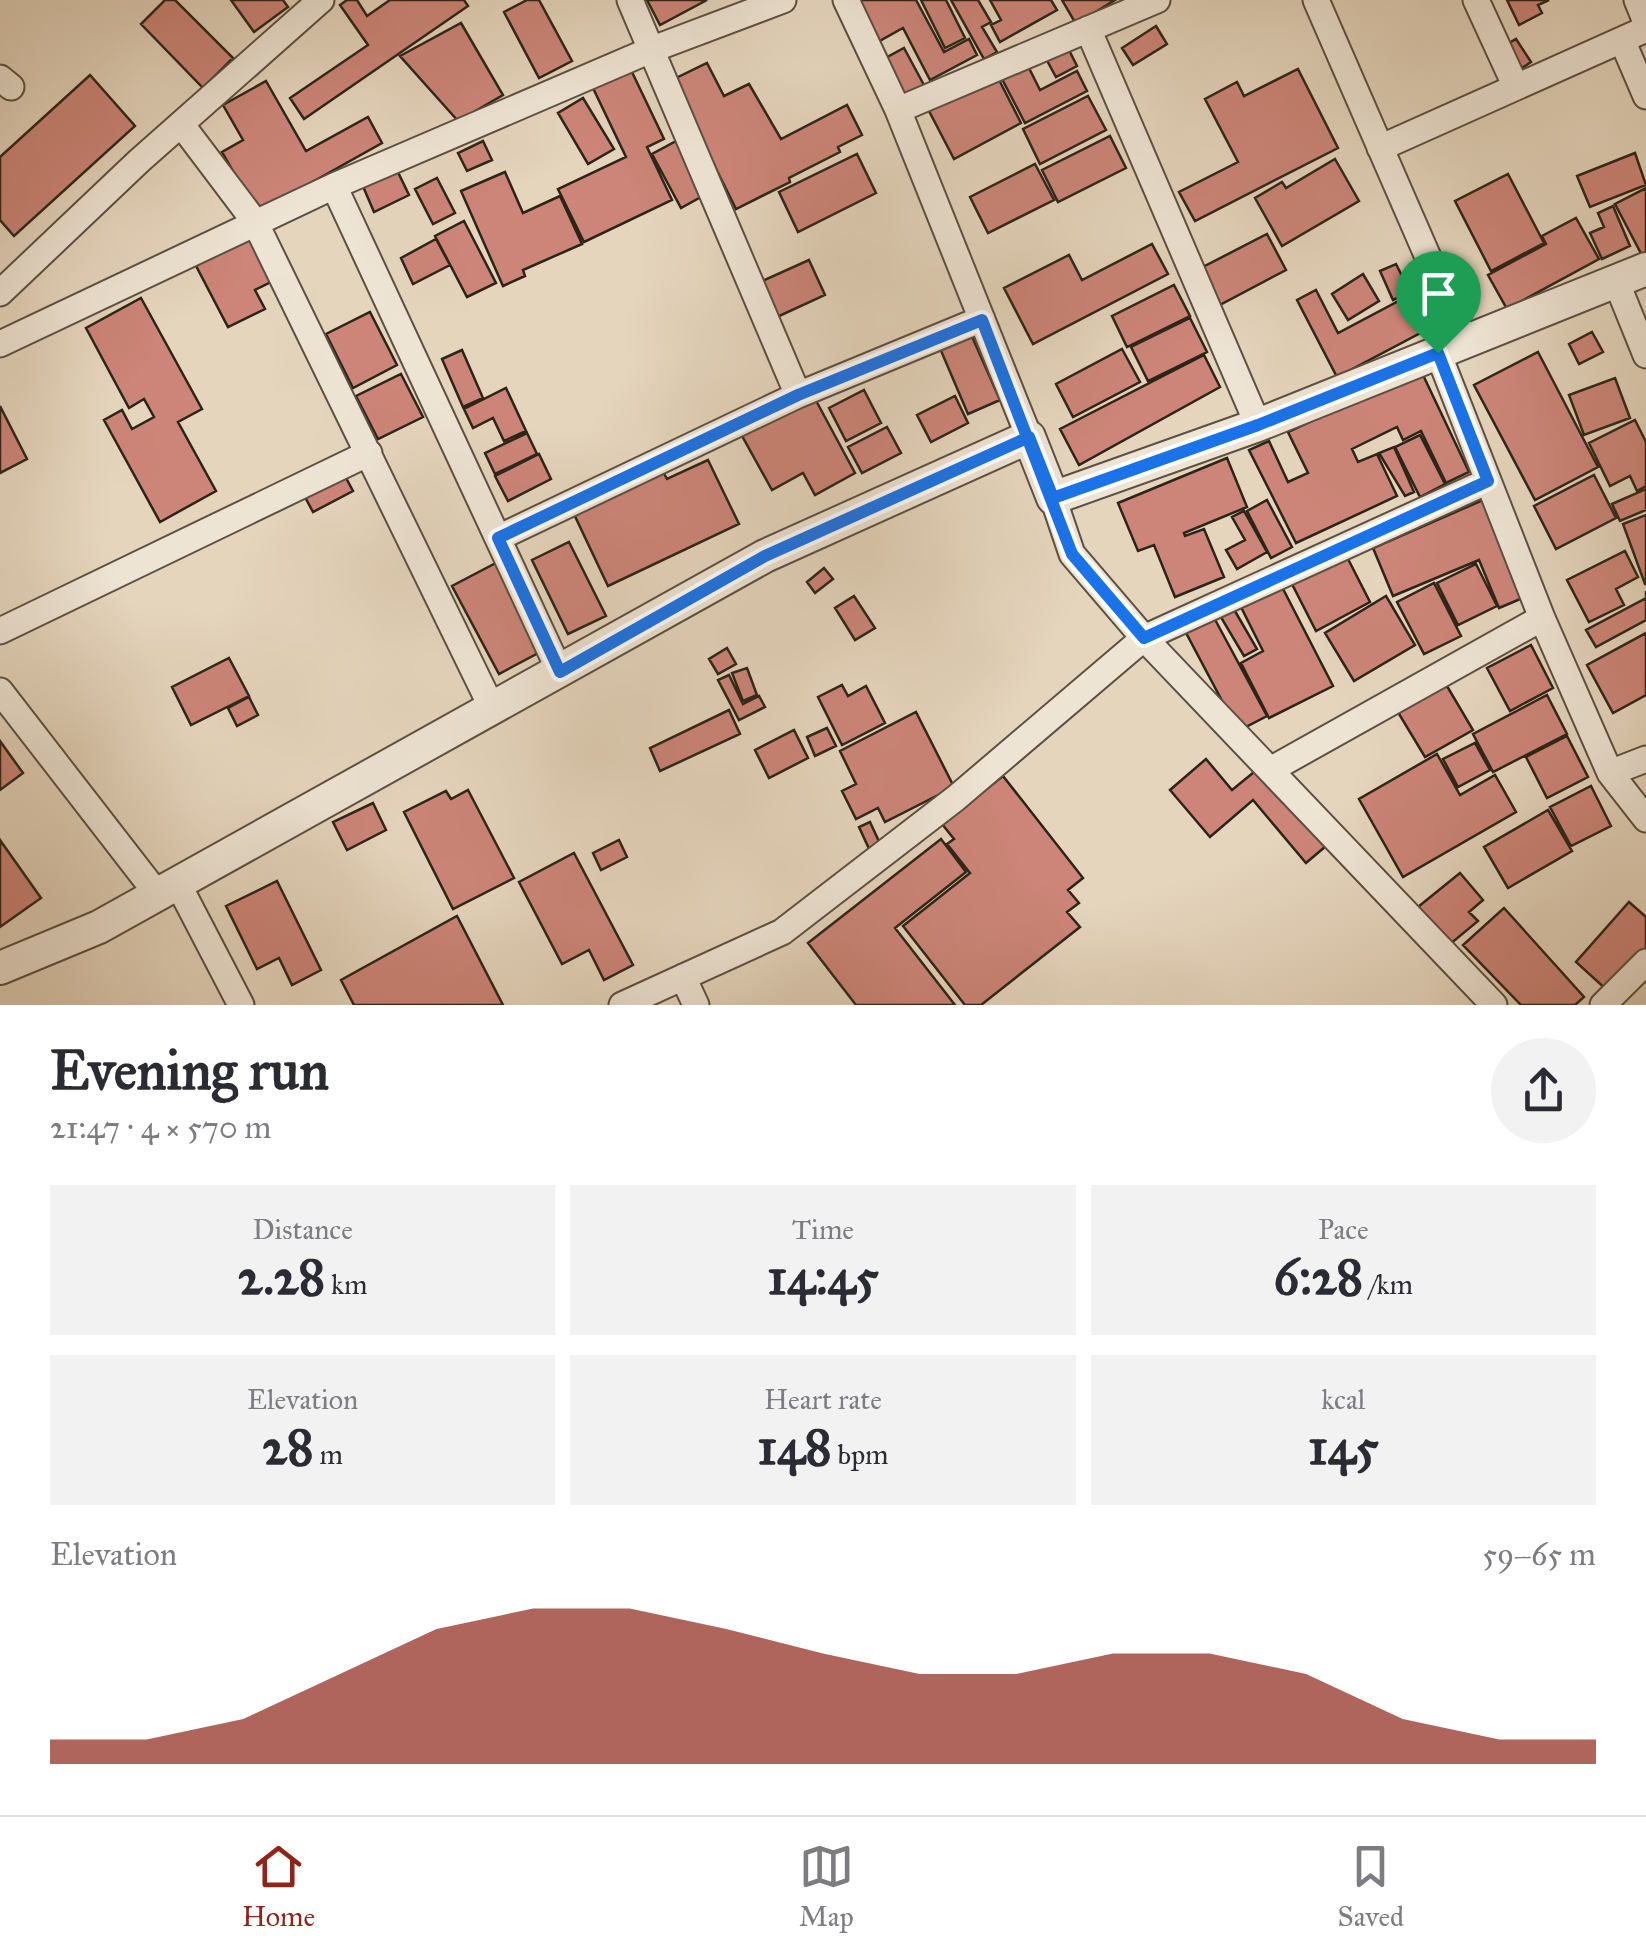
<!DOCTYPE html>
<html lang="en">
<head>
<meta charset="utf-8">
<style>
  :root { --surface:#fff; --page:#f2f2f3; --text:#2b2b33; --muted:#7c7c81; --line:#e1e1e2; --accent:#8f2418 }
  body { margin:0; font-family:"IM FELL Great Primer",serif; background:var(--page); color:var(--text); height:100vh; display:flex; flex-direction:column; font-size:38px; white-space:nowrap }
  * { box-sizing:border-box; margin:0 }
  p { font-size:32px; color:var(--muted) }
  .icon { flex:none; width:55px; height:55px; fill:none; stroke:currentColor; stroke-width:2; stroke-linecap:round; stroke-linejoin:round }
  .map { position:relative; height:1005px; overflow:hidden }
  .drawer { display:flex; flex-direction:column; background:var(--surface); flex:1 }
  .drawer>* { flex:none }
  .pin { position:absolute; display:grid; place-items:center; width:85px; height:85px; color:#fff; margin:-102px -42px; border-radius:50% 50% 50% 0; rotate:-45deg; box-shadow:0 0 10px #0007 }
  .pin .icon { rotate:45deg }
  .round { display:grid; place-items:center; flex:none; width:105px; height:105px; border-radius:52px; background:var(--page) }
  .overview { display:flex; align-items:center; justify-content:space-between; height:170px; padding:0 50px }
  h1 { font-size:55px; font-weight:700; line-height:75px }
  .figures { display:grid; grid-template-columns:repeat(3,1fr); gap:15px; height:170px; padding:10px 50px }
  .figures div { display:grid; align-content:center; border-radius:0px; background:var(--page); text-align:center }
  .figures b { font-size:50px; font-weight:700 }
  .figures small { font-size:28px; font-weight:400 }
  .figures p { font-size:28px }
  .chart { height:280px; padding:20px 50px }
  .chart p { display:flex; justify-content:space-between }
  .chart svg { width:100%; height:180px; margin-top:10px; fill:var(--accent); opacity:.7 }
  .tab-bar { display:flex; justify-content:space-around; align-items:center; height:140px; border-top:2px solid var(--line); background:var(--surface); font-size:28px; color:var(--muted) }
  .tab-bar a { display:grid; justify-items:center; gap:5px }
  .tab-bar .selected { color:var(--accent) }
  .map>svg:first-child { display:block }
  .building { fill:#cc8578; stroke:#2d2418; stroke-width:2.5 }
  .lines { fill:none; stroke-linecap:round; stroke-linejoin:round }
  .minor-casing { stroke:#5b5041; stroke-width:29 }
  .tertiary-casing { stroke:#5b5041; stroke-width:36 }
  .minor { stroke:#eee4d4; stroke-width:25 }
  .tertiary { stroke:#eee4d4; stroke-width:32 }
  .route-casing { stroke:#fff; stroke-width:20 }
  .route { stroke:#1a73e8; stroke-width:12 }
</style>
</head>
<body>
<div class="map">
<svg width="1646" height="1005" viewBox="0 0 1646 1005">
  <rect width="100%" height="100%" fill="#e5d5bd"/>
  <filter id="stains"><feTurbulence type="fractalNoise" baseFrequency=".002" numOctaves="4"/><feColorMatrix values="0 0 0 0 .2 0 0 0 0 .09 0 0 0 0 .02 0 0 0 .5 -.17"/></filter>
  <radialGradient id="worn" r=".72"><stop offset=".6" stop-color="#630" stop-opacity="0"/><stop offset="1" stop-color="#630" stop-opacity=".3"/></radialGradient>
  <!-- building -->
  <path class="building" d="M165 0H175L233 58 203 88 141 24Z
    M231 0H283L288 7 254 32Z
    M347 0H357L367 16 390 0H464L468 6 304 119 290 98 368 45 340 5Z
    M527 0H539L572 61 539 78 504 12Z
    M647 0H707L660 25Z
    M854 0H916L944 52 969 39 977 55 930 80 903 28 876 43Z
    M921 0H946L965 38 945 48Z
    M951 0H978L991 22 982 27 997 52 984 59Z
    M990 0H1051L1057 10 1000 42 991 25 1001 20Z
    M1062 0H1115L1076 24Z
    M1507 0H1549L1538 5 1542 13 1519 25Z
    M461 23 503 95 458 121 400 56Z
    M1156 26 1167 44 1133 65 1122 48Z
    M1516 39 1531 62 1519 70 1504 46Z
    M1066 44 1077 66 1056 77 1044 55Z
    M904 48 925 87 902 100 880 61Z
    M707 63 724 96 749 84 781 139 847 105 862 135 838 147 840 152 789 178 790 182 736 209 672 80Z
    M1027 64 1040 90 1077 71 1087 91 1025 123 1001 77Z
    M1298 69 1338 148 1195 221 1179 192 1238 162 1205 99 1237 82 1244 96Z
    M631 70 664 139 647 147 672 200 584 242 558 189 626 157 593 88Z
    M996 74 1021 123 954 159 928 109Z
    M90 75 135 126 14 236 0 220V157Z
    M266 81 306 151 368 117 382 143 257 213 222 152 243 140 223 105Z
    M1088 96 1106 130 1040 164 1023 129Z
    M583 98 614 149 588 164 558 113Z
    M1110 136 1126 168 1058 202 1042 170Z
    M680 139 708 193 681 208 652 154Z
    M483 141 492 160 467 171 458 153Z
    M1635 153 1646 185 1590 207 1577 176Z
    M857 154 876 193 798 232 779 192Z
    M1335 159 1359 201 1282 246 1255 198 1282 182 1286 188Z
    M1035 164 1054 200 988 233 970 197Z
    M395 166 409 195 374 212 362 184Z
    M505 172 523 213 560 196 582 244 523 270 525 276 503 286 461 191Z
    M1508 174 1544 243 1491 271 1455 201Z
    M437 178 455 213 433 224 415 189Z
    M1646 188V263L1615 204Z
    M1613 206 1630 246 1602 259 1590 233 1604 227 1598 213Z
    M1576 218 1599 259 1507 309 1488 275 1546 244 1542 236Z
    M464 221 496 283 467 297 435 236Z
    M1267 234 1286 270 1214 308 1195 271Z
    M247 235 271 282 255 290 265 309 228 327 194 262Z
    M436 239 450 265 413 284 401 258Z
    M1152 244 1168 274 1033 344 1004 288 1069 255 1082 280Z
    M809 260 825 295 777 317 760 282Z
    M1396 264 1410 292 1393 300 1380 271Z
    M1363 274 1379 301 1348 320 1332 294Z
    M1174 285 1190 316 1127 347 1112 316Z
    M1316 290 1338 333 1410 295 1428 329 1337 377 1297 300Z
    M141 298 202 409 178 422 216 491 160 522 104 420 122 410 132 429 154 417 144 399 129 408 86 328Z
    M370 312 397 365 353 388 326 334Z
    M1190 318 1207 352 1148 381 1131 347Z
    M970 332 1000 400 968 414 939 346Z
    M1592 332 1603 352 1579 364 1569 344Z
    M1122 349 1140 382 1073 417 1056 384Z
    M462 350 483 398 463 407 442 359Z
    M1538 352 1598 467 1535 500 1474 385Z
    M1204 355 1220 387 1079 465 1060 429Z
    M401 374 423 417 378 439 356 396Z
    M1423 375 1469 472 1446 483 1421 431 1403 440 1397 427 1352 449 1358 462 1377 454 1397 496 1296 543 1249 450 1269 441 1288 482 1308 473 1288 432 1399 380 1401 385Z
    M1615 378 1630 418 1584 435 1569 395Z
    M506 388 526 431 504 441 493 418 473 428 464 409Z
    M864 390 881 423 846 441 829 408Z
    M813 395 855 473 815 495 803 473 772 490 741 434Z
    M955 396 968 423 931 442 917 415Z
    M0 406 27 459 0 473Z
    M1635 420 1646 442V486L1637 491 1630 476 1610 486 1589 443Z
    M887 427 901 453 862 473 848 447Z
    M527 433 537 454 495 474 485 453Z
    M1420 435 1445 484 1420 497 1395 447Z
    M1394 447 1414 492 1405 496 1379 453Z
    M539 454 551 479 508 501 495 476Z
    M1227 458 1247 507 1184 533 1185 536 1204 529 1224 577 1175 597 1154 545 1138 551 1118 503Z
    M708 460 739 524 608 586 573 512 662 470 667 479Z
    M1594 475 1616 518 1556 549 1534 506Z
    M345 476 353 491 313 512 305 497Z
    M1646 489V510L1620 521 1612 504Z
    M1267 500 1292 547 1271 558 1247 511Z
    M1483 500 1525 597 1499 608 1479 560 1393 596 1373 548Z
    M1244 511 1267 552 1237 569 1226 550 1245 540 1232 517Z
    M1646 515V584H1645L1623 524Z
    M569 542 606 616 568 634 532 560Z
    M1625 551 1638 577 1616 589 1624 605 1589 622 1567 580Z
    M1346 555 1370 602 1316 631 1292 584Z
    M496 563 542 651 499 674 452 586Z
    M1476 564 1497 606 1458 625 1437 583Z
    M824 568 833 579 815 593 807 582Z
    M1280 583 1333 686 1269 718 1241 663 1263 651 1239 603Z
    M1434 583 1461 636 1424 654 1397 602Z
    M1646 591V620L1596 647 1586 630 1646 598Z
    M854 596 875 628 855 640 835 608Z
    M1386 596 1415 645 1354 681 1325 633Z
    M1232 606 1257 649 1244 656 1219 614Z
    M1212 614 1267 716 1238 731 1184 629Z
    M1646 633V695L1613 713 1587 665Z
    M1531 645 1553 688 1510 711 1487 668Z
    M727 648 736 664 718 674 709 659Z
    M229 658 249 696 191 725 172 687Z
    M747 668 757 695 743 701 732 673Z
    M729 675 743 704 759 696 765 707 739 720 718 680Z
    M1444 681 1473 730 1425 757 1396 709Z
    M842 685 848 696 866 686 885 723 842 745 818 697Z
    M1547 695 1567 734 1493 772 1473 734Z
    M249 697 258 715 237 726 228 708Z
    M729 710 740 734 660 771 650 748Z
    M916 712 954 787 885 822 878 808 856 819 842 791 856 784 840 751Z
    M827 728 836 746 815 756 807 737Z
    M794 730 808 758 769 778 755 750Z
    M1567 736 1588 777 1547 798 1526 757Z
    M0 741 23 773 0 790Z
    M1475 743 1490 770 1458 787 1443 759Z
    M1437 754 1460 795 1495 775 1516 812 1403 877 1359 799Z
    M1206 759 1232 790 1259 768 1326 846 1306 863 1253 800 1210 837 1170 790Z
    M1003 776 1083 878 1068 890 1079 903 1067 912 1080 927 981 1005H965L903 926 970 873 947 844 954 839 942 824Z
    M1591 786 1611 826 1571 846 1550 807Z
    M468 790 514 878 453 909 404 812 446 791 451 799Z
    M373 803 386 830 347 850 333 822Z
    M1548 810 1572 851 1508 888 1484 847Z
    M870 822 882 848 871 853 859 827Z
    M941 839 966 872 895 928 955 1005H856L808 943Z
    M0 840 41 898 0 927Z
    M619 840 627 857 601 870 593 853Z
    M574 853 633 965 604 980 589 950 562 964 519 882Z
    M1460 873 1483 900 1469 912 1478 921 1449 945 1418 907Z
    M277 881 321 970 292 985 279 958 257 969 226 906Z
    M1629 902 1646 917V950L1609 992 1576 962Z
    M1504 908 1584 997 1575 1005H1521L1463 945Z
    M457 916 503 1005H354L341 980Z"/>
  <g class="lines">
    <defs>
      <path id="minor" d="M630 0 798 395
        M846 0 898 110
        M1316 0 1465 342
        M1476 0 1516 87
        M1637 0 1646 22
        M1088 29 1258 425
        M1622 40 1646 96
        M0 78 11 87
        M181 124 255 222 493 710
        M1380 148 1646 29
        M334 186 560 672
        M1616 281 1646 355
        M0 293 139 161 321 0
        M0 344 334 186 653 49 783 0
        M1438 353 1542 618 1610 773 1646 819
        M1029 437 898 110 1157 0
        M1488 481 1144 638 1494 1005
        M498 538 798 395 982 319
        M0 631 369 453
        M0 691 158 895
        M1270 770 1542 618
        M1610 773 1646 759
        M178 884 241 1005
        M683 977 696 1005
        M622 1005 782 932 956 798 1144 638 1072 554 1053 498
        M1603 1005 1646 962"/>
      <path id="tertiary" d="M0 968 99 927 765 556 1029 437 1053 498 1258 425 1646 269"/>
    </defs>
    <!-- minor casing -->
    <use href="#minor" class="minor-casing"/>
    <!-- tertiary casing -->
    <use href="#tertiary" class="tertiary-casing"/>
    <!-- minor -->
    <use href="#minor" class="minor"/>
    <!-- tertiary -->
    <use href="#tertiary" class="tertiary"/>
  </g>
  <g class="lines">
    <defs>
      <path id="route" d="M1438 353 1258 425 1053 498 1029 437 765 556 560 672 498 538 798 395 982 320 1072 554 1144 638 1488 481 1438 353"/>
    </defs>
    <!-- route casing -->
    <use href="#route" class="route-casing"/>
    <!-- route -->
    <use href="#route" class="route"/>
  </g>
  <rect width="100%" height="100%" filter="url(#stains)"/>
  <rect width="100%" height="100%" fill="url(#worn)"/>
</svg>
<div class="pin" style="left:1438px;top:353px;background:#1e9e55"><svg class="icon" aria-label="arrive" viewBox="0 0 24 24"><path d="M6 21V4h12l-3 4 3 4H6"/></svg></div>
</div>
<section class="drawer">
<div class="overview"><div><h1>Evening run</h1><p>21:47 · 4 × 570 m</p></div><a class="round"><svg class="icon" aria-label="share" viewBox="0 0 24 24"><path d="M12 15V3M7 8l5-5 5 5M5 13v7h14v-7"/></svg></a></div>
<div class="figures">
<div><p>Distance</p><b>2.28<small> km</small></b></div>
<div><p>Time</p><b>14:45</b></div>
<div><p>Pace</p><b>6:28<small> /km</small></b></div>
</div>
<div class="figures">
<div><p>Elevation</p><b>28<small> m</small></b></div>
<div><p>Heart rate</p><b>148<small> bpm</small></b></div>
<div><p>kcal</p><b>145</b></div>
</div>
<div class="chart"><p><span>Elevation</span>59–65 m</p>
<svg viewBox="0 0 160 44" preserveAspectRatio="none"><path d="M0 44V38L10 38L20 33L30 22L40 11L50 6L60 6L70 11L80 17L90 22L100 22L110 17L120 17L130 22L140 33L150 38L160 38V44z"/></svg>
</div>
</section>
<nav class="tab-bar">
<a class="selected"><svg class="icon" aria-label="home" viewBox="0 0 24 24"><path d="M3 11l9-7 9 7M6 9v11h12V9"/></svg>Home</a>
<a><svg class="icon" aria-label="map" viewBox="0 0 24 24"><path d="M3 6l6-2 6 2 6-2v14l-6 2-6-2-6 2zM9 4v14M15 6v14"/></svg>Map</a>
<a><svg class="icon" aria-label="saved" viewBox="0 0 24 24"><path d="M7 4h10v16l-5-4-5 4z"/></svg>Saved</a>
</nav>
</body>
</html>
